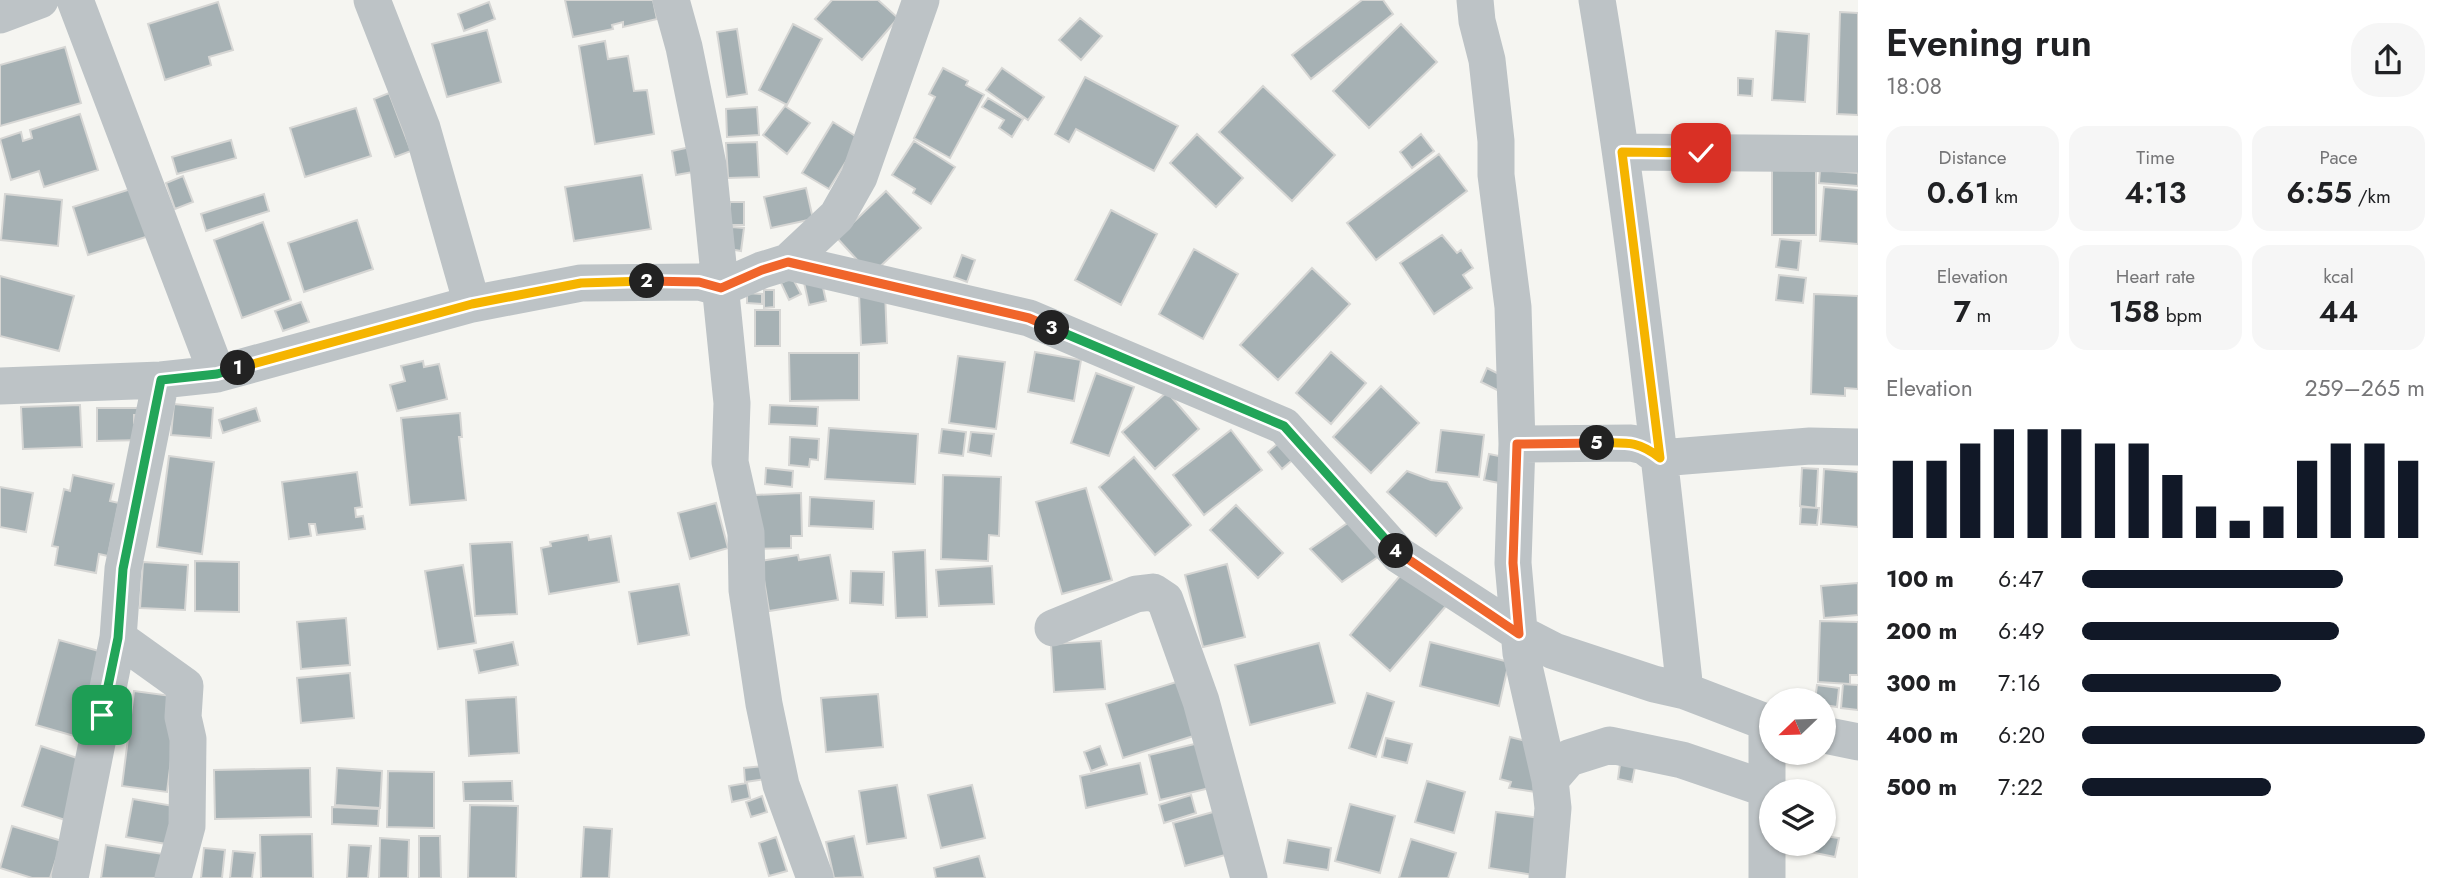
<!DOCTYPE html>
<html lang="en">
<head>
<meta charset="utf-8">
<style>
  :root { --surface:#fff; --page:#f6f6f6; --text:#202124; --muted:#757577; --accent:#111827 }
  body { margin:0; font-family:Jost,sans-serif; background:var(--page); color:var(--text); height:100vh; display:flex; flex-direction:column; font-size:26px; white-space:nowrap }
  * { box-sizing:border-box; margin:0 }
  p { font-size:23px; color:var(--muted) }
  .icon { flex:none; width:38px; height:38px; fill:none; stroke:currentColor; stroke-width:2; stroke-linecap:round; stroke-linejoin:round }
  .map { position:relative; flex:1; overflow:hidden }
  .drawer { display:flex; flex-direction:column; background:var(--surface); width:595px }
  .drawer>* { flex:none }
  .needle { width:46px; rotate:247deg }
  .buttons { position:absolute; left:1759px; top:688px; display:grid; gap:14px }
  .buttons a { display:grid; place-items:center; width:77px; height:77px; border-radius:50%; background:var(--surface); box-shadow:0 2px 5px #0004; font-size:35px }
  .pin { position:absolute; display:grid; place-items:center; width:60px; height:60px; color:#fff; margin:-30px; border-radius:14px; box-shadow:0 4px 10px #0006 }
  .km { position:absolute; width:35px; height:35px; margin:-18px; border-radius:50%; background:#222; color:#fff; font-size:19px; line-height:35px; text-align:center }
  .round { display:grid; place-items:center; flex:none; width:74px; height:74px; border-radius:28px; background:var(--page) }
  .headline { display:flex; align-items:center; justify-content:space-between; height:119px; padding:0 28px }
  h1 { font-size:38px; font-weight:600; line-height:52px }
  .metrics { display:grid; grid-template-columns:repeat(3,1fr); gap:10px; height:119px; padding:7px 28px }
  .metrics div { display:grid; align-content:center; border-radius:18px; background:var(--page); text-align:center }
  .metrics b { font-size:30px; font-weight:600 }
  .metrics small { font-size:19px; font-weight:400 }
  .metrics p { font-size:19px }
  .chart { height:196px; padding:14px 28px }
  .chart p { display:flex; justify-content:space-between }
  .chart svg { width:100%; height:126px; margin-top:7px; stroke:var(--accent); stroke-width:6 }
  ul { padding:0 28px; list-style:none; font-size:23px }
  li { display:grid; grid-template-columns:112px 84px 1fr; align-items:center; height:52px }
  li i { height:18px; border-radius:9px; background:var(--accent) }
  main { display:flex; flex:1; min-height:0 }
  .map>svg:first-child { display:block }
  .building { fill:#a6b1b4; stroke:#d6d6d4; stroke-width:2 }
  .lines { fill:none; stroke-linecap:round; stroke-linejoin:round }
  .minor { stroke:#bdc3c6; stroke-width:37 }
  .split-1-casing { stroke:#fff; stroke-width:14 }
  .split-2-casing { stroke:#fff; stroke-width:14 }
  .split-3-casing { stroke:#fff; stroke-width:14 }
  .split-4-casing { stroke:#fff; stroke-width:14 }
  .split-5-casing { stroke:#fff; stroke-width:14 }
  .split-6-casing { stroke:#fff; stroke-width:14 }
  .split-1 { stroke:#22a559; stroke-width:9 }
  .split-2 { stroke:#f5b400; stroke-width:9 }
  .split-3 { stroke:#f0652b; stroke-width:9 }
  .split-4 { stroke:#22a559; stroke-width:9 }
  .split-5 { stroke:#f0652b; stroke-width:9 }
  .split-6 { stroke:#f5b400; stroke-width:9 }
</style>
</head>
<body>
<main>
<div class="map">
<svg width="1858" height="878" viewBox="0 0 1858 878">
  <rect width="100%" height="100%" fill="#f5f5f1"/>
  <!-- building -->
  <path class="building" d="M565 0H653L657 19 623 27V22L612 25 613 29 573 37Z
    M832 0H878L898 18 862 60 815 19Z
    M1362 0H1383L1393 14 1311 79 1292 55Z
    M218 2 233 50 209 57 211 65 165 80 148 24Z
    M489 2 495 19 464 31 458 14Z
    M1840 12 1858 13V115L1837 114Z
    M1080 18 1102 36 1081 60 1059 40Z
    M793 24 822 39 787 105 759 90Z
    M1401 24 1437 62 1369 128 1333 91Z
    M737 29 747 94 727 97 717 32Z
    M487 30 501 82 447 97 432 44Z
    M1776 31 1809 34 1805 102 1772 100Z
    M605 41 608 59 628 56 634 91 647 90 654 134 595 144 579 46Z
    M65 47 81 103 0 126V65Z
    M943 68 968 81 966 85 984 95 950 158 914 138 935 97 929 94Z
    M1002 68 1044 97 1028 120 986 90Z
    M1085 77 1178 126 1154 171 1076 129 1069 142 1055 134Z
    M1738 78 1753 79 1752 96 1738 95Z
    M1263 86 1335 155 1292 201 1219 132Z
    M389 93 411 151 395 157 374 99Z
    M988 98 1023 119 1012 137 999 128 1004 120 982 107Z
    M785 106 810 123 787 154 763 135Z
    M757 107 759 135 727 137 726 109Z
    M356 108 371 156 305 177 290 128Z
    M80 114 98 170 44 187 39 171 11 180 0 139 21 132 23 141 32 138 30 130Z
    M833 122 860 139 829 189 802 173Z
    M1197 134 1243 178 1216 207 1170 163Z
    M1421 134 1434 151 1412 168 1400 152Z
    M231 140 236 158 177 174 172 157Z
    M914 141 955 167 931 204 913 193 915 189 892 175Z
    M757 142 759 177 728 178 726 143Z
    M695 146 699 171 676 175 672 151Z
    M1439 154 1467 191 1376 260 1347 223Z
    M1772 160H1816V235H1772Z
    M1820 170 1858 173V186L1819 183Z
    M642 175 651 229 574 241 565 187Z
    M183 176 193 202 175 209 166 183Z
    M1824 187 1858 190V244L1820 241Z
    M134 188 149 236 88 255 73 207Z
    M806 188 813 219 771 228 764 197Z
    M886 191 921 228 871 275 837 238Z
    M5 194 62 200 58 246 1 240Z
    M264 194 269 211 206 231 201 214Z
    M730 202H744V225H730Z
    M1111 210 1157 234 1121 305 1075 280Z
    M357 220 373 269 304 292 288 243Z
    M263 222 291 300 242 318 214 240Z
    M732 227 744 228 741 251 729 249Z
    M1442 235 1457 253 1461 250 1473 268 1463 275 1472 288 1434 314 1400 263Z
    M1780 239 1801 241 1798 270 1776 267Z
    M1194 249 1238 274 1203 339 1159 314Z
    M962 255 975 260 967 282 954 277Z
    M1312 268 1350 304 1278 380 1240 345Z
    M820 274 826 301 809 305 803 278Z
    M1779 275 1806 278 1803 303 1776 300Z
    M0 276 74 296 59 351 0 336Z
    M792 277 801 294 789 300 781 283Z
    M764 290H774V307L764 308Z
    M885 291 887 343 861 345 859 292Z
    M747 293 762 294V304L747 303Z
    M1814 294 1858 296V389L1845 388V396L1811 394Z
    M301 302 309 322 283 331 275 311Z
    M755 310H780V346H755Z
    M1035 352 1081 360 1074 401 1028 392Z
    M1331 352 1366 383 1331 424 1296 393Z
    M789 353H859V400L790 401Z
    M958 356 1005 362 996 429 949 423Z
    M423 361 424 367 439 364 447 399 397 411 390 385 405 381 401 366Z
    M1487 368 1505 377 1499 391 1481 382Z
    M1096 373 1134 387 1109 456 1071 443Z
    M1381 386 1419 423 1371 473 1333 437Z
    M1167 392 1199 429 1155 469 1122 432Z
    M174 404 213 408 211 438 171 435Z
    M80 405 82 447 23 449 21 407Z
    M770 405 818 407 817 426 769 424Z
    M97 408H144V415H134V423L145 440 97 441Z
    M256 408 260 421 223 433 219 420Z
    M460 413 462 437H459L466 500 410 505 401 418Z
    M829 428 918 434 915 484 825 479Z
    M942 429 966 432 963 456 939 453Z
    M1231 430 1262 470 1204 515 1173 475Z
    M1441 430 1484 435 1479 477 1436 472Z
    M971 432 994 434 991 456 968 452Z
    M790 437 819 439 818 460 810 459 809 467 789 465Z
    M1283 439 1297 456 1282 469 1268 452Z
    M1489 454 1509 458 1504 484 1484 480Z
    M169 456 214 462 202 554 157 547Z
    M1134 457 1191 525 1155 555 1099 487Z
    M766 468 793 471 792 487 765 484Z
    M1802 468 1818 469 1816 508 1800 506Z
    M1824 469 1858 472V527L1821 524Z
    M1407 471 1431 480 1447 482 1462 508 1436 536 1387 492Z
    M357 472 362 507 355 508 356 517 363 516 365 529 317 535 315 524H309L311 536 289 539 282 482Z
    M73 475 114 484 110 501 119 503 108 556 99 554 96 573 55 565 58 547 52 546 64 489 70 491Z
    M943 475 1001 477 999 536 989 535 988 561 941 559Z
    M0 487 33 493 26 532 0 527Z
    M1086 488 1112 580 1062 594 1036 502Z
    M801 493 802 536H791V548L756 549 755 495Z
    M810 497 874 501 873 529 809 526Z
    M716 503 728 548 690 559 678 513Z
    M1236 505 1283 553 1258 578 1210 530Z
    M1801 507 1819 508 1817 525 1800 524Z
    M1352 520 1378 557 1342 582 1310 549Z
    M588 535 589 540 611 536 619 582 549 594 541 548 551 546 550 542Z
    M512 542 517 614 475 616 470 544Z
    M925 550 927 617 896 618 893 552Z
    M798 555 799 560 830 555 838 600 769 611 761 561Z
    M195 561 239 562V612L195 611Z
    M143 562 188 565 185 610 140 608Z
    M1227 564 1245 637 1203 647 1185 575Z
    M463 565 476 643 438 649 425 571Z
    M992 566 994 604 939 606 936 570Z
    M1405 570 1446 606 1390 671 1350 635Z
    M851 571 884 572 883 605 850 603Z
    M1858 583V615L1824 618 1821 586Z
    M679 584 689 635 638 644 629 592Z
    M346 618 350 665 301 669 297 622Z
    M1820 621 1858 622V675H1850V684L1818 682Z
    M59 640 106 653 88 740 36 725Z
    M1101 641 1105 689 1054 692 1051 644Z
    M513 642 518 665 479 673 474 650Z
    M1430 642 1509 662 1499 706 1420 686Z
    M1319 643 1335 703 1250 725 1235 665Z
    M350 673 354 718 301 723 297 678Z
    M1186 679 1203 733 1123 758 1106 704Z
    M1843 684 1858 685V710L1841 708Z
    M1817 685 1839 688 1837 707 1824 705V700H1815Z
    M134 691 179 697 167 792 122 786Z
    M1367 693 1394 702 1376 757 1349 748Z
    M878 694 883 747 826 752 821 698Z
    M516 697 519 753 469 756 466 700Z
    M1510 737 1538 744 1536 792 1509 788 1511 782 1500 779Z
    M1386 738 1412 744 1407 763 1382 757Z
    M1207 741 1218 786 1160 800 1149 755Z
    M41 746 83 760 65 820 22 806Z
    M1100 746 1107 765 1091 771 1084 752Z
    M1140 763 1147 794 1086 808 1080 776Z
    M1620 764 1635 767 1632 782 1618 779Z
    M764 766 766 779 745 782 744 768Z
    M310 768 311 817 215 819 214 770Z
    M337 768 382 771 380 808 335 805Z
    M388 771 434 772V828L387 827Z
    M512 781 513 801H464L463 782Z
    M1427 781 1465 792 1454 833 1415 822Z
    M747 783 750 798 732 802 729 786Z
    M897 785 906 838 867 844 859 791Z
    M972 785 985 838 941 848 928 795Z
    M1191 795 1196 813 1164 823 1159 805Z
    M762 796 767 812 751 817 746 802Z
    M133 799 179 807 172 845 126 837Z
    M1350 804 1395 816 1380 873 1335 861Z
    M470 805 518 806 516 878H468Z
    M332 807 379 809 378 826 332 824Z
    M1224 809 1236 852 1185 866 1173 823Z
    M1496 812 1548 819 1540 876 1489 868Z
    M12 826 62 841 50 878H32L0 868Z
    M584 827 612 829 609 878H581Z
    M312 834 313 878H261L260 835Z
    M419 836H440L441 878H419Z
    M854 836 863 877 834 878 826 842Z
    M1824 836 1839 838 1835 857 1810 852 1812 844H1824Z
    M776 837 787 871 769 876 759 843Z
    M380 838 409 840 408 878H379Z
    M1411 839 1456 853 1448 878H1399Z
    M1288 840 1331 848 1328 870 1284 863Z
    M106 845 163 854 159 878H101Z
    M349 845 371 846 368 878H347Z
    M204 848 225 850 222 878H201Z
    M233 851 255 853 252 878H230Z
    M979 856 985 878H936L934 868Z"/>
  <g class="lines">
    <!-- minor -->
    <path class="minor" d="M75 0 217 374
      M372 0 422 128 472 304
      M671 0 684 47 708 165 732 403 730 462 746 533 747 590 764 704 781 785 815 878
      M1475 0 1477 21 1487 60 1496 141V175L1513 307 1517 444 1513 563 1521 653 1550 780 1553 808 1547 878
      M1597 0C1635 229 1660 460 1685 691
      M0 15 40 0
      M1622 152 1858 154
      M788 262 1029 318 1284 426 1399 555 1519 633 1554 651 1654 684 1685 691 1771 724
      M0 386 161 380 217 374 472 304 581 283 699 282 721 288 762 270 788 262 837 216 859 177 921 0
      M1517 444 1631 443 1644 446 1660 458 1810 446 1858 447
      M1053 628 1136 594 1153 592 1165 600 1201 701 1249 878
      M118 638 185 686 183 717 188 739 187 826 173 878
      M1767 723V878
      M1824 735 1858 742
      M1550 780 1569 758 1610 745 1682 760 1767 789
      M70 878 118 638 123 569 161 380"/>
  </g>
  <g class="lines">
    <defs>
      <path id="split-1" d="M102 715 118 638 123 569 161 380 217 374 238 368"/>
      <path id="split-2" d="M238 368 472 304 581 283 647 281"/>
      <path id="split-3" d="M647 281 699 282 721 288 762 270 788 262 1029 318 1052 328"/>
      <path id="split-4" d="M1052 328 1284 426 1396 551"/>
      <path id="split-5" d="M1396 551 1519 634 1513 563 1517 444 1597 443"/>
      <path id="split-6" d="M1597 443C1626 443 1637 440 1660 458L1622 152 1701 153"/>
    </defs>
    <!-- split-1 casing -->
    <use href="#split-1" class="split-1-casing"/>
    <!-- split-2 casing -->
    <use href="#split-2" class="split-2-casing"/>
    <!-- split-3 casing -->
    <use href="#split-3" class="split-3-casing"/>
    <!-- split-4 casing -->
    <use href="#split-4" class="split-4-casing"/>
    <!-- split-5 casing -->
    <use href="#split-5" class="split-5-casing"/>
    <!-- split-6 casing -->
    <use href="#split-6" class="split-6-casing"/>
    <!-- split-1 -->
    <use href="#split-1" class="split-1"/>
    <!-- split-2 -->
    <use href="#split-2" class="split-2"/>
    <!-- split-3 -->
    <use href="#split-3" class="split-3"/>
    <!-- split-4 -->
    <use href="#split-4" class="split-4"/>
    <!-- split-5 -->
    <use href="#split-5" class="split-5"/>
    <!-- split-6 -->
    <use href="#split-6" class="split-6"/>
  </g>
</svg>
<div class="buttons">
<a><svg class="needle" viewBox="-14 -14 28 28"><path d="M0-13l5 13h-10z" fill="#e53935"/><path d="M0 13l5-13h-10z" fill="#757577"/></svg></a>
<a><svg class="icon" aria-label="layers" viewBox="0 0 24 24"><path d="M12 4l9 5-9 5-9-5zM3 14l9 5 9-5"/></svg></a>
</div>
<div class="pin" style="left:102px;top:715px;background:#1e9e55"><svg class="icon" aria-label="arrive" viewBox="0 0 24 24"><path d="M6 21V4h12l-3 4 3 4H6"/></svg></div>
<div class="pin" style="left:1701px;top:153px;background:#d93025"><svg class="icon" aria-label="check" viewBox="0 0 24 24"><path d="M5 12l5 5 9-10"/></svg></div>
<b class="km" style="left:238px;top:368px">1</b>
<b class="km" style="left:647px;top:281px">2</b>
<b class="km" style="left:1052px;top:328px">3</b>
<b class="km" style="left:1396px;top:551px">4</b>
<b class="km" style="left:1597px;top:443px">5</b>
</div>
<section class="drawer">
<div class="headline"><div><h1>Evening run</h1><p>18:08</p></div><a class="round"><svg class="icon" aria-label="share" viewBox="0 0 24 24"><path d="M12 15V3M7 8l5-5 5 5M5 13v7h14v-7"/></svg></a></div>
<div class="metrics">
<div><p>Distance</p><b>0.61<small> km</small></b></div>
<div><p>Time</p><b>4:13</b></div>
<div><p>Pace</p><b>6:55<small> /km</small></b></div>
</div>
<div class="metrics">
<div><p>Elevation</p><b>7<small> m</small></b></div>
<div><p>Heart rate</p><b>158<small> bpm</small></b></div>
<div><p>kcal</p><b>44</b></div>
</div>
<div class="chart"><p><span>Elevation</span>259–265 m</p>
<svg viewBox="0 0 160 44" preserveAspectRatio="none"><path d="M5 44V17M15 44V17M25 44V11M35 44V6M45 44V6M55 44V6M65 44V11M75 44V11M85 44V22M95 44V33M105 44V38M115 44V33M125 44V17M135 44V11M145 44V11M155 44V17"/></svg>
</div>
<ul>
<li><b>100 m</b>6:47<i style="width:76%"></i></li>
<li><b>200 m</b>6:49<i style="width:75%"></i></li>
<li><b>300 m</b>7:16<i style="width:58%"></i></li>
<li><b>400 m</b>6:20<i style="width:100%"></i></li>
<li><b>500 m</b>7:22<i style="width:55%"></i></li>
</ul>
</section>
</main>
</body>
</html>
